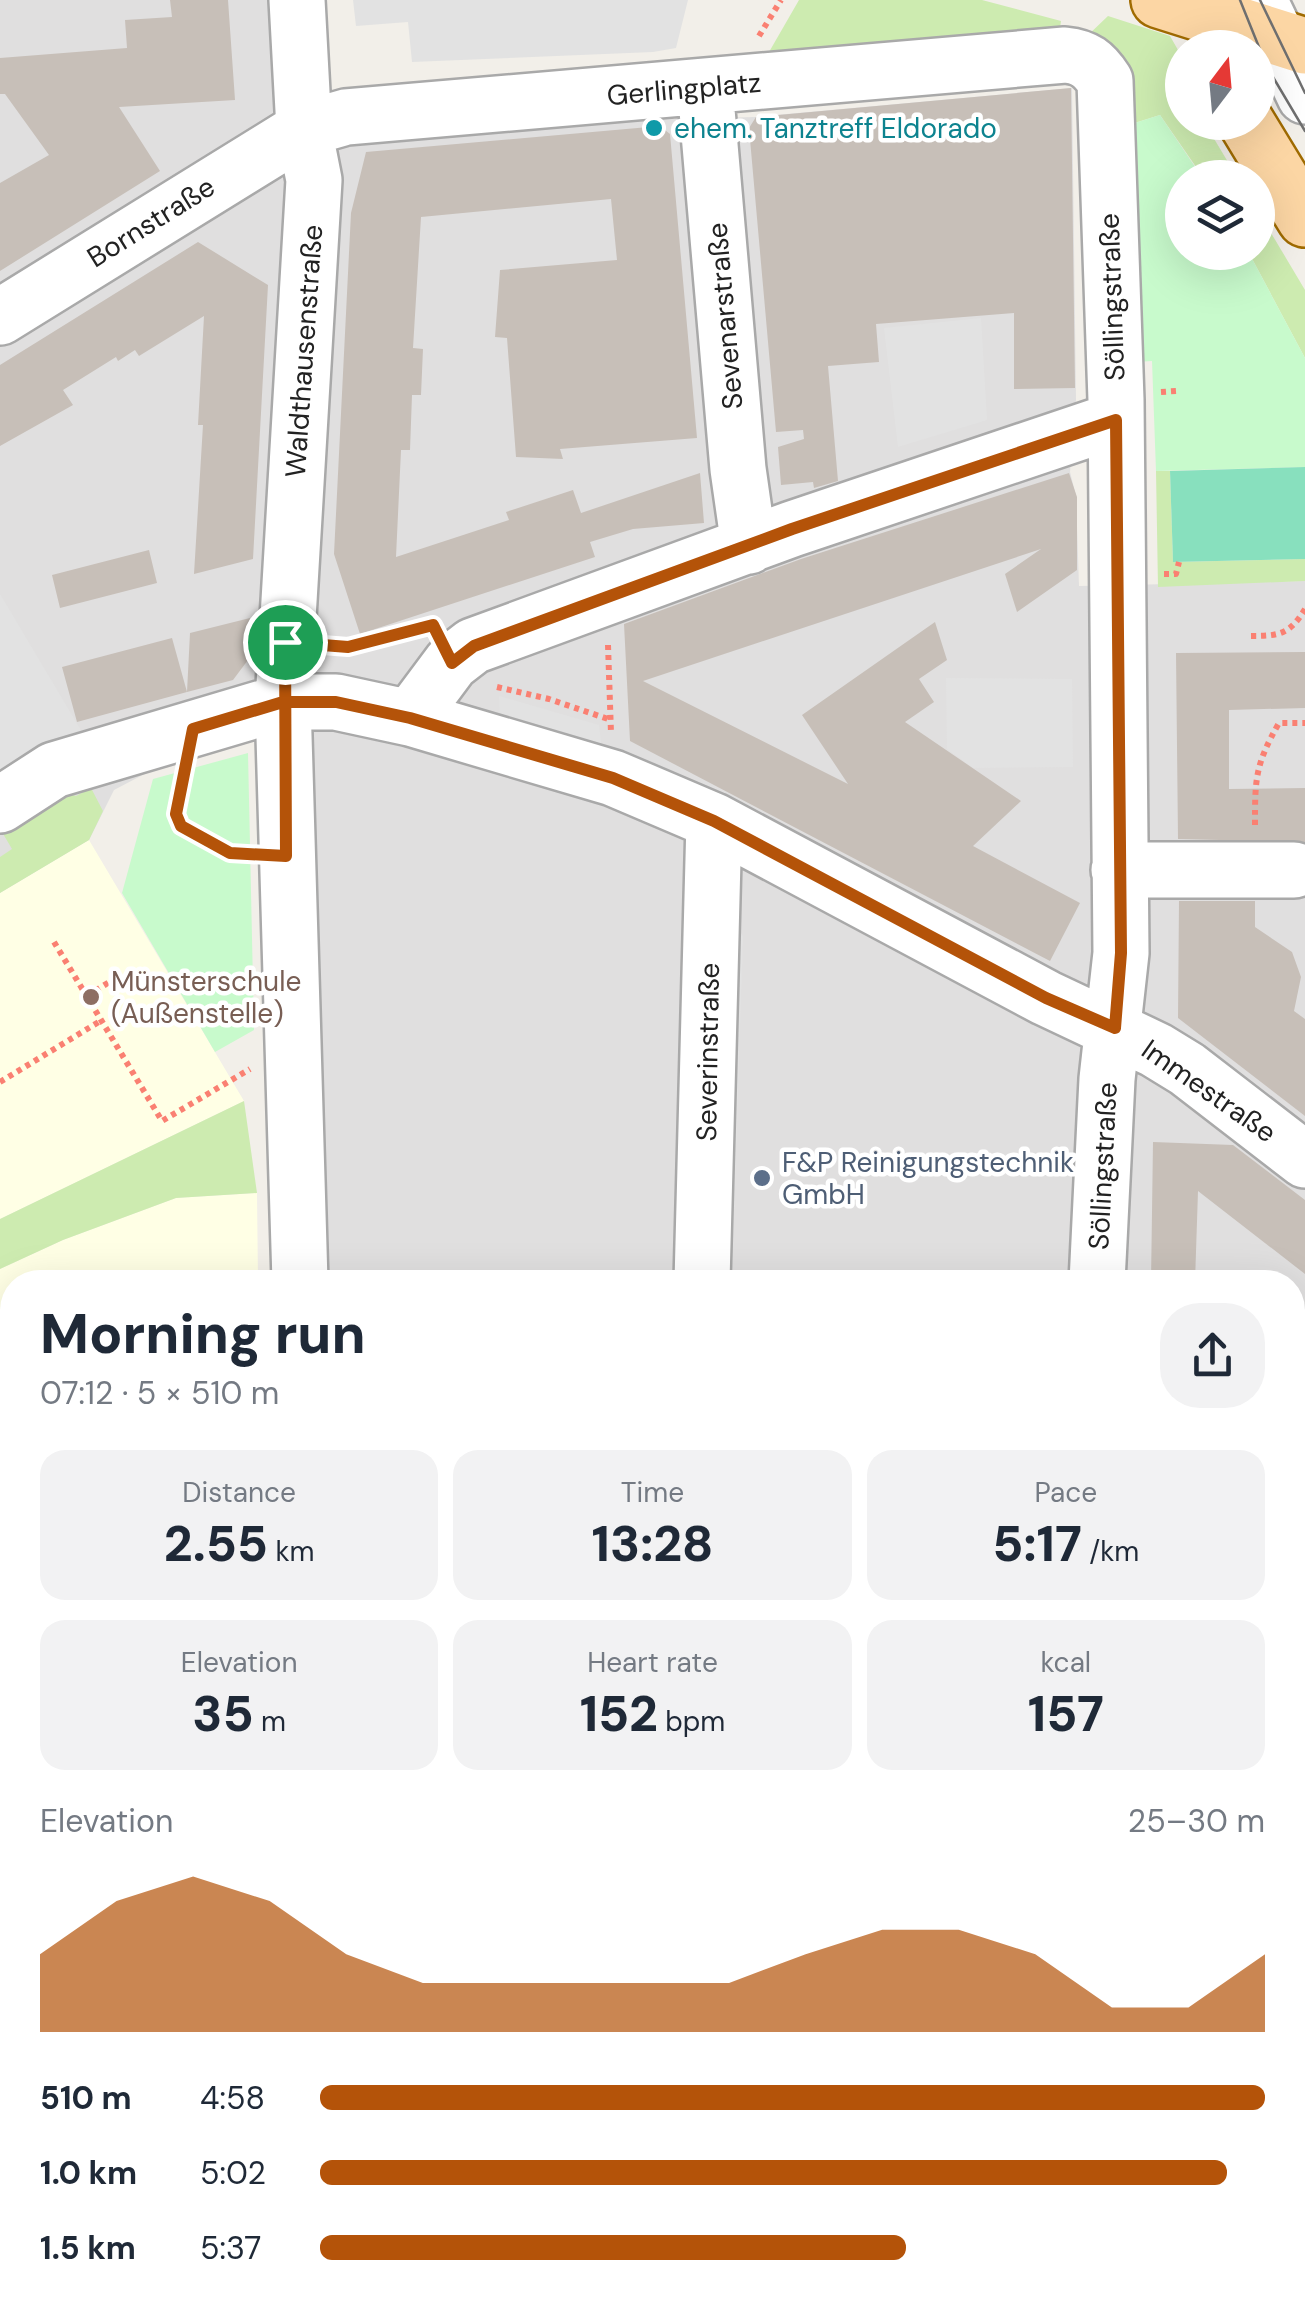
<!DOCTYPE html>
<html lang="en">
<head>
<meta charset="utf-8">
<style>
  :root { --surface:#fff; --page:#f2f2f3; --text:#1f2937; --muted:#747a83; --accent:#b45309 }
  body { margin:0; font-family:"DM Sans",sans-serif; background:var(--page); color:var(--text); height:100vh; display:flex; flex-direction:column; font-size:38px; white-space:nowrap }
  * { box-sizing:border-box; margin:0 }
  p { font-size:32px; color:var(--muted) }
  .icon { flex:none; width:55px; height:55px; fill:none; stroke:currentColor; stroke-width:2; stroke-linecap:round; stroke-linejoin:round }
  .map { position:relative; flex:1; overflow:hidden }
  .drawer { position:absolute; left:0px; top:1270px; width:1305px; height:1038px; display:flex; flex-direction:column; background:var(--surface); border-radius:40px 40px 0 0; box-shadow:0 10px 40px #0002 }
  .drawer>* { flex:none }
  .needle { width:65px; rotate:16deg }
  .buttons { position:absolute; left:1165px; top:30px; display:grid; gap:20px }
  .buttons a { display:grid; place-items:center; width:110px; height:110px; border-radius:50%; background:var(--surface); box-shadow:0 10px 40px #0002; font-size:50px }
  .pin { position:absolute; display:grid; place-items:center; width:85px; height:85px; color:#fff; margin:-42px; border:5px solid #fff; border-radius:50%; box-shadow:0 2px 10px #0007 }
  .round { display:grid; place-items:center; flex:none; width:105px; height:105px; border-radius:40px; background:var(--page) }
  .headline { display:flex; align-items:center; justify-content:space-between; height:170px; padding:0 40px }
  h1 { font-size:55px; font-weight:800; line-height:75px }
  .stats { display:grid; grid-template-columns:repeat(3,1fr); gap:15px; height:170px; padding:10px 40px }
  .stats div { display:grid; align-content:center; border-radius:25px; background:var(--page); text-align:center }
  .stats b { font-size:50px; font-weight:800 }
  .stats small { font-size:28px; font-weight:400 }
  .stats p { font-size:28px }
  .chart { height:280px; padding:20px 40px }
  .chart p { display:flex; justify-content:space-between }
  .chart svg { width:100%; height:180px; margin-top:10px; fill:var(--accent); opacity:.7 }
  ul { padding:0 40px; list-style:none; font-size:32px }
  li { display:grid; grid-template-columns:160px 120px 1fr; align-items:center; height:75px }
  li i { height:25px; border-radius:12px; background:var(--accent) }
  .map>svg:first-child { display:block }
  .residential { fill:#e0dfdf }
  .education { fill:#ffffe5 }
  .grass { fill:#cdebb0 }
  .park { fill:#c8facc }
  .pitch { fill:#88e0be }
  .parking { fill:#e2e2e2 }
  .building { fill:#c7bfb8 }
  .lines { fill:none; stroke-linecap:round; stroke-linejoin:round }
  .minor-casing { stroke:#a9a9a9; stroke-width:60 }
  .major-casing { stroke:#a06b00; stroke-width:60 }
  .path { stroke:#fa8072; stroke-width:6; stroke-dasharray:5 5; stroke-linecap:butt }
  .minor { stroke:#fff; stroke-width:55 }
  .major { stroke:#fcd6a4; stroke-width:55 }
  .tram { stroke:#707070; stroke-width:2.5 }
  .route-casing { stroke:#fff; stroke-width:20 }
  .route { stroke:#b45309; stroke-width:12 }
  .culture-dot { fill:#0f9aa8; stroke:#fff; stroke-width:4 }
  .education-dot { fill:#8d6e63; stroke:#fff; stroke-width:4 }
  .service-dot { fill:#5c6f8a; stroke:#fff; stroke-width:4 }
  .labels { text-anchor:middle; dominant-baseline:central; stroke-width:9; stroke-linejoin:round; paint-order:stroke }
  .street-label { font-size:28px; fill:#222; stroke:#fff }
  .culture-label { font-size:28px; fill:#0d838f; stroke:#fff; text-anchor:start }
  .education-label { font-size:28px; fill:#785e54; stroke:#fff; text-anchor:start }
  .service-label { font-size:28px; fill:#4e5e75; stroke:#fff; text-anchor:start }
</style>
</head>
<body>
<div class="map">
<svg width="1305" height="2306" viewBox="0 0 1305 2306">
  <rect width="100%" height="100%" fill="#f2efe9"/>
  <!-- residential -->
  <path class="residential" d="M0 0H267L293 122 282 702 114 790 89 840 0 893Z
    M1072 88 1076 400 1070 472 1076 496 1079 586 1305 581V2306H0V1839H12V2295H1292V1282H296L313 133 345 127 755 117Z"/>
  <!-- education -->
  <path class="education" d="M89 840 244 1101 0 1219V893Z
    M257 1193 258 1282H12V1785H0V1269L63 1240 176 1198Z"/>
  <!-- grass -->
  <path class="grass" d="M799 0H982L1061 21 1059 35 765 59Z
    M1108 16 1170 36 1182 57V122L1208 123 1210 132 1237 177H1203L1160 115 1122 127 1085 38Z
    M1258 211 1305 290V358L1249 253 1258 252Z
    M1156 471H1170L1173 562 1305 559V581L1158 587Z
    M53 788 76 796 91 788 103 811 89 840 0 893V857L12 849 2 832 7 814Z
    M244 1101 257 1193 176 1198 63 1240 0 1269V1219Z"/>
  <!-- park -->
  <path class="park" d="M1160 115 1202 177 1182 178V252L1249 253 1305 358V467L1156 471 1152 361 1136 362 1122 127Z
    M248 753 254 1030 215 1052 122 893 153 779Z"/>
  <!-- pitch -->
  <path class="pitch" d="M1305 467V559L1173 562 1170 471Z"/>
  <!-- parking -->
  <path class="parking" d="M353 0H688L676 48 653 52 412 62 408 22 356 26Z
    M981 318 987 420 898 447 884 328Z
    M0 594 82 732 0 780Z
    M946 678 1072 679 1073 767 973 768 947 749Z
    M499 696 599 725 603 755 500 725Z
    M731 915 743 936 732 1282H720Z
    M1293 2268H1305V2306H1103V2296L1292 2295Z"/>
  <!-- building -->
  <path class="building" d="M170 0H228L235 100 119 107 160 171 0 271V183L49 155 5 94H0V58L127 48 125 20 172 17Z
    M1071 88 1075 388 1014 389V313L876 324 879 362 828 366 838 481 814 488 813 482 781 485 778 447 804 439 803 430 776 432 749 128 756 117Z
    M660 126 670 134 697 438 560 449 563 459 516 457 507 338 495 337 500 270 617 260 611 199 421 217 413 348 423 349 421 395H412L410 450H401L396 557 509 520 506 512 573 490 581 513 700 473 704 523 633 529 590 542 595 557 360 634 334 554 351 213 366 152Z
    M198 242 268 285 253 559 194 574 203 425H198L204 316 139 356 135 350 118 361 116 357 63 390 73 405 0 446V365Z
    M1069 473 1077 497V570L1017 612 1005 574 1041 549 643 681 848 784 802 715 935 622 947 660 919 679 934 702 905 722 1021 801 973 846 1080 903 1050 961 630 741 624 624 801 559Z
    M149 550 157 583 60 608 52 575Z
    M250 618 248 660 233 680 187 692 190 633Z
    M172 638 187 692 77 722 62 667Z
    M1305 652V708L1229 710V789L1305 788V842L1178 839 1176 653Z
    M1179 901H1255V927L1292 952 1301 977 1294 1011 1305 1019V1116L1178 1018Z
    M1153 1142 1233 1145 1305 1200V1274L1198 1191 1195 1282H1151Z"/>
  <g class="lines">
    <defs>
      <path id="minor" d="M297 0 304 129 314 180 283 702 300 1282
        M1259 0 1305 96
        M705 87 738 469 749 546
        M0 317 304 129 346 117 1065 55C1085 57 1094 64 1105 81L1116 400 1121 953 1107 1079 1097 1282
        M410 718 451 663 473 646 792 529 1116 420
        M0 805 54 770 283 702H336L410 718 613 778 714 821 1046 998 1156 1050 1187 1069 1305 1160
        M1119 870H1294
        M702 1282 714 821
        M1292 1605 1296 1606
        M0 1831H12
        M1292 1835 1305 1836
        M226 2295 228 2306
        M673 2295 674 2306
        M1068 2306V2295"/>
      <path id="major" d="M1159 0 1305 46
        M1246 122 1305 219"/>
    </defs>
    <!-- minor casing -->
    <use href="#minor" class="minor-casing"/>
    <!-- major casing -->
    <use href="#major" class="major-casing"/>
    <!-- path -->
    <path class="path" d="M759 36 781 0
      M1161 392 1176 391
      M1164 574H1176L1179 562
      M1251 636C1280 636 1290 634 1305 609
      M608 645 611 733
      M330 646 348 647 420 628
      M497 687 549 699 611 720
      M184 779 176 814 181 826 230 853 243 855
      M1255 825C1255 779 1255 765 1279 723H1305
      M54 942 162 1121 250 1069
      M87 996 114 979
      M0 1082 102 1020
      M8 1578 6 1529 12 1528"/>
    <!-- minor -->
    <use href="#minor" class="minor"/>
    <!-- major -->
    <use href="#major" class="major"/>
    <!-- tram -->
    <path class="tram" d="M1240 0 1267 67 1305 131
      M1260 0 1305 93"/>
  </g>
  <g class="lines">
    <defs>
      <path id="route" d="M285 642 286 856 230 853 181 826 176 814 193 729 283 702H336L410 718 613 778 714 821 1046 998 1115 1028 1121 953 1116 420 792 529 474 646 452 663 433 625 348 647 285 642"/>
    </defs>
    <!-- route casing -->
    <use href="#route" class="route-casing"/>
    <!-- route -->
    <use href="#route" class="route"/>
  </g>
  <!-- markers -->
  <circle class="culture-dot" cx="654" cy="128" r="10"/>
  <circle class="education-dot" cx="91" cy="997" r="10"/>
  <circle class="service-dot" cx="762" cy="1178" r="10"/>
  <g class="labels">
    <!-- street labels -->
    <g class="street-label">
      <text transform="translate(684 89) rotate(-5)">Gerlingplatz</text>
      <text transform="translate(151 222) rotate(-32)">Bornstraße</text>
      <text transform="translate(1112 297) rotate(-92)">Söllingstraße</text>
      <text transform="translate(725 316) rotate(-95)">Sevenarstraße</text>
      <text transform="translate(304 351) rotate(-86)">Waldthausenstraße</text>
      <text transform="translate(708 1052) rotate(-89)">Severinstraße</text>
      <text transform="translate(1209 1091) rotate(35)">Immestraße</text>
      <text transform="translate(1103 1166) rotate(-87)">Söllingstraße</text>
    </g>
    <!-- culture labels -->
    <g class="culture-label">
      <text x="674" y="128">ehem. Tanztreff Eldorado</text>
    </g>
    <!-- education labels -->
    <g class="education-label">
      <text x="111" y="981">Münsterschule<tspan x="111" dy="32">(Außenstelle)</tspan></text>
    </g>
    <!-- service labels -->
    <g class="service-label">
      <text x="782" y="1162">F&amp;P Reinigungstechnik<tspan x="782" dy="32">GmbH</tspan></text>
    </g>
  </g>
</svg>
<div class="buttons">
<a><svg class="needle" viewBox="-14 -14 28 28"><path d="M0-13l5 13h-10z" fill="#e53935"/><path d="M0 13l5-13h-10z" fill="#747a83"/></svg></a>
<a><svg class="icon" aria-label="layers" viewBox="0 0 24 24"><path d="M12 4l9 5-9 5-9-5zM3 14l9 5 9-5"/></svg></a>
</div>
<div class="pin" style="left:285px;top:642px;background:#1e9e55"><svg class="icon" aria-label="arrive" viewBox="0 0 24 24"><path d="M6 21V4h12l-3 4 3 4H6"/></svg></div>
<section class="drawer">
<div class="headline"><div><h1>Morning run</h1><p>07:12 · 5 × 510 m</p></div><a class="round"><svg class="icon" aria-label="share" viewBox="0 0 24 24"><path d="M12 15V3M7 8l5-5 5 5M5 13v7h14v-7"/></svg></a></div>
<div class="stats">
<div><p>Distance</p><b>2.55<small> km</small></b></div>
<div><p>Time</p><b>13:28</b></div>
<div><p>Pace</p><b>5:17<small> /km</small></b></div>
</div>
<div class="stats">
<div><p>Elevation</p><b>35<small> m</small></b></div>
<div><p>Heart rate</p><b>152<small> bpm</small></b></div>
<div><p>kcal</p><b>157</b></div>
</div>
<div class="chart"><p><span>Elevation</span>25–30 m</p>
<svg viewBox="0 0 160 44" preserveAspectRatio="none"><path d="M0 44V25L10 12L20 6L30 12L40 25L50 32L60 32L70 32L80 32L90 32L100 25L110 19L120 19L130 25L140 38L150 38L160 25V44z"/></svg>
</div>
<ul>
<li><b>510 m</b>4:58<i style="width:100%"></i></li>
<li><b>1.0 km</b>5:02<i style="width:96%"></i></li>
<li><b>1.5 km</b>5:37<i style="width:62%"></i></li>
</ul>
</section>
</div>
</body>
</html>
